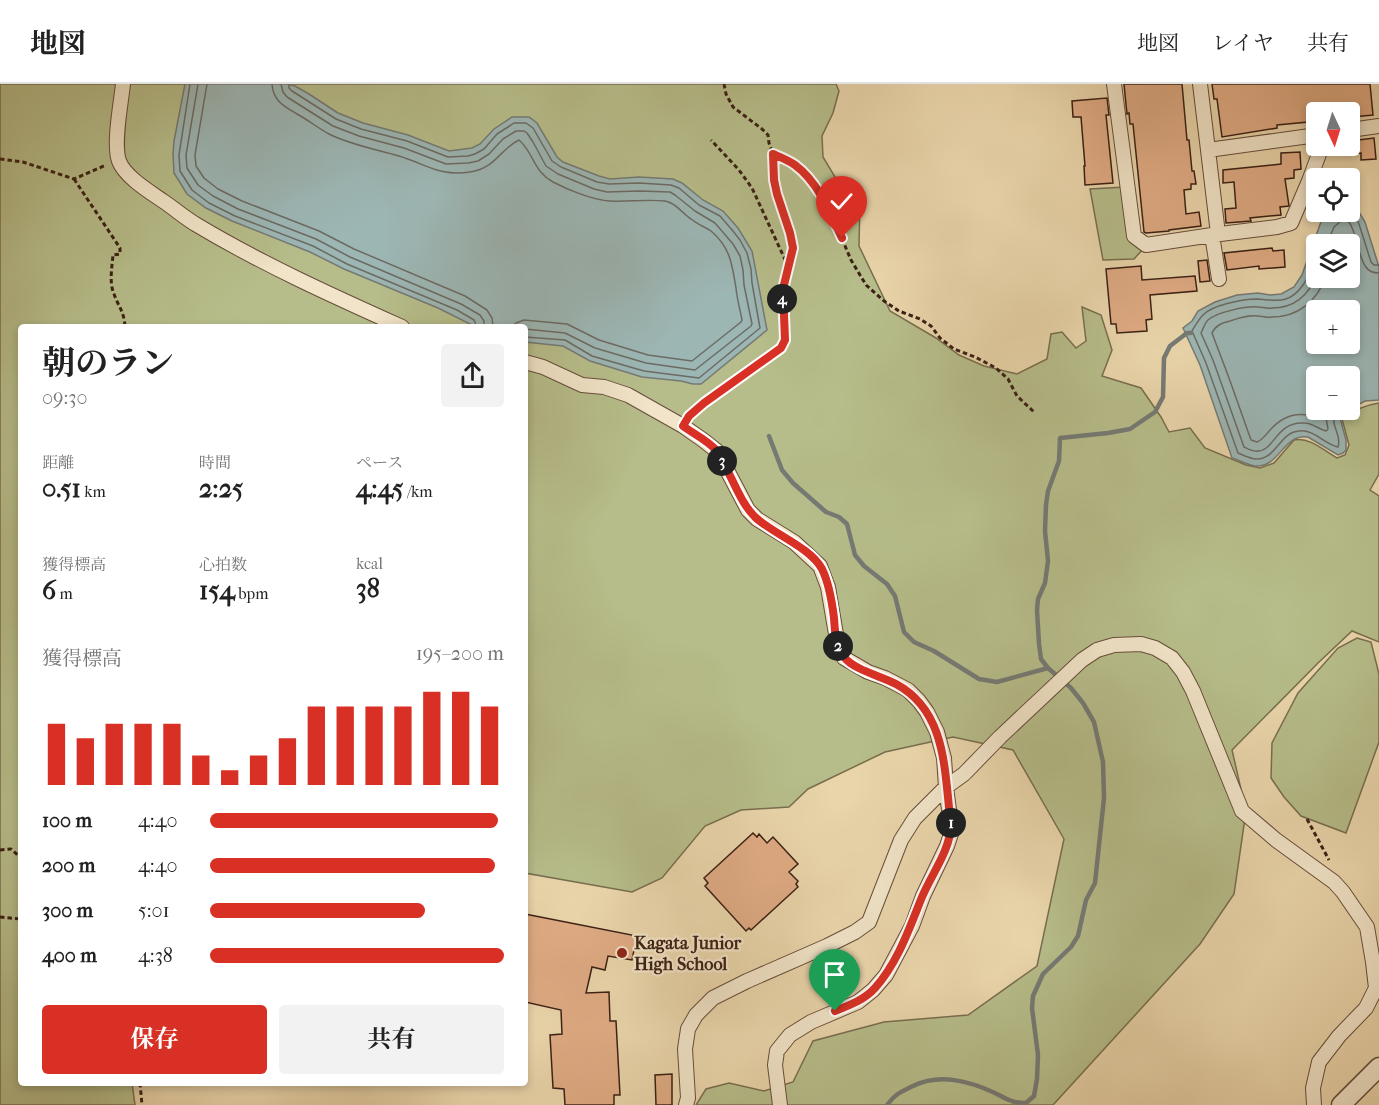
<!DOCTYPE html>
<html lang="ja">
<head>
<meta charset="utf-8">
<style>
  :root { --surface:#fff; --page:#f2f2f2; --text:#222; --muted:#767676; --line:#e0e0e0; --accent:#d93025 }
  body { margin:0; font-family:"IM FELL French Canon","Noto Serif JP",serif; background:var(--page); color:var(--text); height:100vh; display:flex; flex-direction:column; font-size:22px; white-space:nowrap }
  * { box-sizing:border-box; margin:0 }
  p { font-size:20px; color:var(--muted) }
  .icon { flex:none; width:33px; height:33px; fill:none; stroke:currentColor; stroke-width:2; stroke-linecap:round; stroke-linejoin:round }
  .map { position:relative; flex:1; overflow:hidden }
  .sheet { position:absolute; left:18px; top:240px; width:510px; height:762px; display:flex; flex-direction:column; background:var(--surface); border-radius:6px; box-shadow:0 3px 9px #0003 }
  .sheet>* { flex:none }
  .needle { width:39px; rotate:176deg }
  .controls { position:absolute; left:1306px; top:18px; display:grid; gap:12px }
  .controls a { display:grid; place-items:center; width:54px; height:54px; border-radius:6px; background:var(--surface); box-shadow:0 3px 9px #0003; font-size:30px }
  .pin { position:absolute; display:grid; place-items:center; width:51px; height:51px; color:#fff; margin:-62px -26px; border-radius:50% 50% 50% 0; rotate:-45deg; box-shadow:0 0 6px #0007 }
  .pin .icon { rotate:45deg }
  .km { position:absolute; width:30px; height:30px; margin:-15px; border-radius:50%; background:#222; color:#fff; font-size:16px; line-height:30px; text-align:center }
  .round { display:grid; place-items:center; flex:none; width:63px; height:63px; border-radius:6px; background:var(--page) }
  .head { display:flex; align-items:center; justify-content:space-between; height:102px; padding:0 24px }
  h1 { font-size:33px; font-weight:700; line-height:45px }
  .metrics { display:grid; grid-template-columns:repeat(3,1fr); gap:9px; height:102px; padding:6px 24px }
  .metrics div { display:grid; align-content:center }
  .metrics b { font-size:26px; font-weight:700 }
  .metrics small { font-size:16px; font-weight:400 }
  .metrics p { font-size:16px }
  .chart { height:168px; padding:12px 24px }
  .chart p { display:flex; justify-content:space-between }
  .chart svg { width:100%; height:108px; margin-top:6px; stroke:var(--accent); stroke-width:6 }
  .cta { display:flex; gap:12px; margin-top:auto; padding:12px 24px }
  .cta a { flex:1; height:69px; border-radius:6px; background:var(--accent); color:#fff; font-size:24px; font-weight:700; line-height:69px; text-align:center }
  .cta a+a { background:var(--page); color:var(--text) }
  ul { padding:0 24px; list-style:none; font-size:20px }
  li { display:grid; grid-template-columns:96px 72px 1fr; align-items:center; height:45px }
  li i { height:15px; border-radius:8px; background:var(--accent) }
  header { display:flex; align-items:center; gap:36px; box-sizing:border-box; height:84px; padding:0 30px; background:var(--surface); border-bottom:2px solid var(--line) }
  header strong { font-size:28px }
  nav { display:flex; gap:33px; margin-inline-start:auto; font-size:21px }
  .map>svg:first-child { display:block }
  .green { fill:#b6bd8a; stroke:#786e4f; stroke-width:1.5 }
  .water { fill:#9cb6b4; stroke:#757a74; stroke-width:1.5; fill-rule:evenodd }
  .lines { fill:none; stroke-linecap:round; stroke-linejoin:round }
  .shore { stroke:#6c6b64; stroke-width:1.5 }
  .stream { stroke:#757a74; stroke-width:4.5 }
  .building { fill:#dfab84; stroke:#3b2014; stroke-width:1.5 }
  .minor-casing { stroke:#674d3a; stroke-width:16 }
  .tertiary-casing { stroke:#674d3a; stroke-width:21 }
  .path { stroke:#3b2014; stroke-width:3; stroke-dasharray:4.5 3; stroke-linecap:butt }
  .minor { stroke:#f1e4c8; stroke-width:14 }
  .tertiary { stroke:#f1e4c8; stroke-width:18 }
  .route-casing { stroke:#fff; stroke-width:12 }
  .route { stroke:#d93025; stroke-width:8 }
  .poi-dot { fill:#8f2418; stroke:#f1e4c8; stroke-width:2 }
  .labels { text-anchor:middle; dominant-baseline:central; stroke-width:4.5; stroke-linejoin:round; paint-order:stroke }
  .poi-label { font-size:18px; font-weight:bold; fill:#3b2014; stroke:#f1e4c8; text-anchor:start }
</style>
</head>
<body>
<header>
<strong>地図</strong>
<nav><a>地図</a><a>レイヤ</a><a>共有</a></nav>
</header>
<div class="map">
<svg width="1379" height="1021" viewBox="0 0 1379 1021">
  <rect width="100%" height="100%" fill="#ead5ab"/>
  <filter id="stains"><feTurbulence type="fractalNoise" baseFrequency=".00333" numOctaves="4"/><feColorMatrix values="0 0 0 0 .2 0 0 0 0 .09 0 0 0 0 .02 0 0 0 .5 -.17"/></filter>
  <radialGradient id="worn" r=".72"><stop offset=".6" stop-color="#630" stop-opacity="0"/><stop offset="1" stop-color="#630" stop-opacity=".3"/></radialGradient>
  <!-- green -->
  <path class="green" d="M0 0H836L839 7 833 29 822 52 823 73 835 93 852 107 860 117 859 162 890 227 936 254 959 271 984 282 1017 290 1047 275 1051 250 1062 248 1076 264 1086 257 1082 223 1101 231 1112 266 1102 292 1141 304 1161 333 1169 348 1190 344 1205 364 1246 381 1260 384 1274 379 1294 356C1310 353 1323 366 1337 374L1345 371 1349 361 1342 335C1354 326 1365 321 1379 319V390L1370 406 1379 412V558L1352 547 1318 579 1232 666 1246 727 1234 810 1200 860 1053 1021H696L706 1005 729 999 764 1007 793 998 813 957 884 938 968 931 1037 882 1064 755 1013 666 953 653 885 668 808 705 789 723 741 726 705 742 662 794 632 808 525 789V243H21V999H132L135 1021H0Z
    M1125 103 1144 164 1134 175 1103 176 1090 105Z
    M1357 554 1371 558 1379 590V658L1346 749 1301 732 1284 713 1271 694 1272 659 1298 609 1338 564Z"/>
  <!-- water -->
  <path class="water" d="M185 0H287L295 2 309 10 338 29 363 39 408 51 449 67 472 64 480 60 494 45 512 33H529L537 39 557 73 563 78 599 92 610 95 639 93 673 95 682 99 703 116 723 127 738 144 752 167 767 246 701 300H693L681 297 642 293 590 277 563 262 525 258V243H476L438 224 344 185 310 168 232 137 206 124 187 110 174 89 173 70 174 57Z
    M1350 124 1356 126 1359 128 1365 138 1379 183V316L1365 317 1350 325V292H1317V326H1350L1340 334 1346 356V366L1343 369 1338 371 1308 353C1283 349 1280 384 1255 382 1248 381 1239 376 1232 374L1200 281 1183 244 1192 237 1198 227 1215 218 1237 211 1258 209 1270 211 1281 210 1294 203 1302 191 1322 135C1330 127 1340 128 1350 128ZM1317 160H1350V194H1317ZM1317 226H1350V260H1317Z"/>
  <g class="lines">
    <!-- shore -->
    <path class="shore" d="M190 0 179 71 180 87 192 106 209 119 235 132 313 162 347 180 457 226 474 236 477 243
      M198 0 186 71 187 84 198 101 213 112 238 125 316 155 350 173 461 220 480 231 484 237V243
      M207 0 195 71 196 82 204 94 218 105 242 117 319 147 354 165 465 212 487 226 492 234 493 243
      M272 0C273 17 284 22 297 30 308 36 318 44 329 50 351 61 375 65 399 72 426 80 440 93 470 88 496 84 500 65 519 56 534 69 533 87 553 98 568 106 593 116 610 117 628 118 647 115 665 117 675 118 683 130 691 135 697 140 705 143 711 147 731 164 732 181 736 204 737 215 740 225 742 236L741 238 692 277 648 271 599 256 567 240 524 236 516 239 510 243
      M281 0 283 8 287 13 333 42 359 52 404 64 446 80 468 79 478 77 489 70 503 55 516 47H524L527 49 533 58 546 82 558 90 594 105 607 108 639 107 670 108 675 111 695 127 715 139 733 160 740 172 743 186 744 201 752 240 751 242 695 286 646 279 595 264 565 249 525 245
      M289 0V4L292 7 336 35 361 45 407 57 448 73 468 72 475 70 484 65 497 50 508 43 514 39H526L533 44 552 77 561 83 597 98 609 100 639 99 671 101 679 104 699 121 720 132 733 147 740 156 747 169 751 185 752 199 760 244 699 294 644 287 592 272 565 256 525 253
      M1346 128 1355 132 1359 140 1371 178 1374 181H1379
      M1327 160 1334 143 1342 136 1349 138C1358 151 1358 174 1366 183 1369 188 1374 189 1379 189
      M1317 166C1313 177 1311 191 1303 201 1289 221 1276 216 1257 215 1243 215 1212 221 1203 231 1199 235 1195 242 1192 247L1206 279 1238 369C1243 371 1251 375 1256 375 1276 376 1280 348 1299 347 1314 345 1324 360 1338 363 1343 348 1325 339 1340 326
      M1317 190C1309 211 1294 224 1272 224 1267 225 1262 223 1258 223 1246 222 1217 228 1208 236 1205 239 1203 245 1201 249L1213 276 1244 363C1248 365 1253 368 1258 367 1274 367 1277 337 1304 339 1313 339 1318 345 1326 347L1328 345 1326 334 1329 326
      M1319 326 1315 332C1297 328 1284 331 1271 345 1266 350 1264 355 1257 358L1251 356 1229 294 1212 249C1216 241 1222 239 1230 237 1239 234 1248 231 1258 232 1263 232 1267 234 1272 233 1298 233 1317 217 1325 194"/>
    <!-- stream -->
    <path class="stream" d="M769 352 782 386 793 399 826 428 839 433 847 440 855 471 864 482 887 500 895 512 904 548 914 558 934 567 979 595 997 598 1048 584
      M887 1021C896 1009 901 1008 913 1002 940 989 969 997 995 1009 1007 1015 1012 1019 1026 1019L1034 1012 1037 995 1038 971 1032 924 1033 912 1043 890 1071 863 1078 852 1086 816 1095 799 1104 714 1103 678 1094 638 1083 619 1071 604 1048 584 1041 575 1039 560 1037 526 1038 515 1045 499 1048 477 1045 447 1046 421 1048 407 1059 377 1060 354 1108 349 1130 345 1155 328 1163 313 1164 274 1170 262 1187 249H1191"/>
  </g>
  <!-- building -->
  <path class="building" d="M1124 0H1182L1187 56H1189L1192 87H1194L1196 100H1191V105L1184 106 1186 130 1199 128 1201 142 1169 146V147L1146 149 1144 148 1133 40H1130L1129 29 1127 30Z
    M1212 0H1370L1373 31 1352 33 1351 28H1307L1308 38 1277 41V44L1222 53 1217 15H1214Z
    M1107 14 1109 31H1106L1113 99 1085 101 1084 82H1085L1081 33H1073L1072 17Z
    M1374 54 1376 75 1361 76V69L1350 70V57Z
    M1300 68 1301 85 1294 86V94L1285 95 1289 122 1280 123 1281 131 1250 134 1251 137 1226 139 1225 125 1236 124 1234 98 1223 99V86L1281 80V69Z
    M1272 164 1273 167 1284 166 1285 183 1259 185V182L1227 186 1224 169Z
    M1207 176 1210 197 1200 198 1198 177Z
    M1141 182 1142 196 1195 192 1197 207 1150 211 1152 235 1146 236 1147 247 1117 249 1116 240H1111L1106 185Z
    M753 749 757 753 759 750 767 759 773 753 798 780 789 788 798 797 796 800 798 803 751 846 749 844 746 847 705 802 708 799 704 794Z
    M525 830 637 852 632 876 608 872 605 886 592 883 586 909 609 908 610 937H616L620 1011H614V1021H565L564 1005 553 1004 550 951 562 950 561 926 525 918Z
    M672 990V1021H656L655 991Z"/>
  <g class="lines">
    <defs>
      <path id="minor" d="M123 0C121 19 113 60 119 77 125 93 150 108 163 117 175 125 185 134 197 141 262 180 333 212 402 243
        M1114 0 1134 152 1146 161 1212 151 1277 143 1291 139 1309 97 1322 62
        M1200 0 1208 66
        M1350 46 1379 42
        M1218 150 1208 66 1317 51
        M1212 151 1219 195
        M525 278 543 283 582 301 604 303 628 311 683 342 703 356 717 367 748 426 757 435 794 458 820 482 828 503 838 562 844 574 868 588 885 594 908 606 919 617 927 628 937 648 944 674 946 703 951 741V750L947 762 923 812 912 842 886 891 873 906 858 918 811 938 790 951 777 967 775 981 780 1021
        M686 1021 688 1014 685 965 688 945 696 931 713 914 747 897 827 862 855 848 869 838 901 756 915 734 946 703 964 690 1000 653 1082 576 1097 566 1114 561 1141 560 1155 564 1172 574 1183 588 1193 607 1242 727 1276 756 1334 798 1343 808 1367 843 1373 878 1376 904 1366 924 1339 952 1319 978 1313 1004 1314 1021"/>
      <path id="tertiary" d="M1341 1021 1379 983"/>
    </defs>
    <!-- minor casing -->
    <use href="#minor" class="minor-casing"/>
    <!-- tertiary casing -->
    <use href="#tertiary" class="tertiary-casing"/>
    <!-- path -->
    <path class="path" d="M724 0 726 10 733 23 762 45 768 51 769 59 773 70 774 96 777 110 790 149 793 164 788 182
      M773 70 794 81 808 94 822 112 832 131 851 176 866 201 884 217 899 227 920 235 931 242 940 254 954 265 975 273 996 284 1008 295 1017 312 1034 328
      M0 75 23 78 74 95 106 81
      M74 95 120 164V170L113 171C112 183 109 199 114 210 119 224 124 227 125 243
      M690 331 704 319 781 264 785 256 782 215 783 205 788 182 752 104 739 86 711 56
      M1307 735 1329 776
      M0 766 11 765 21 774
      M0 833 21 835
      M140 999 142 1021"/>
    <!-- minor -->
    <use href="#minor" class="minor"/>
    <!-- tertiary -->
    <use href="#tertiary" class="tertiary"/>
  </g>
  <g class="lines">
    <defs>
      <path id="route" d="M835 927C850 921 864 916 875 904 898 878 909 845 922 813 932 789 950 767 951 741 944 689 948 628 896 600 881 592 854 586 844 573 835 562 835 547 834 534 832 518 829 499 822 485 810 463 773 450 755 433 741 419 734 398 725 382 722 377 720 370 716 366 707 356 694 350 683 342L689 332 704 319 781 264 785 256 783 205 793 164 790 149 777 110 774 96 773 70C780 73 788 76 795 81 818 98 830 128 842 154"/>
    </defs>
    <!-- route casing -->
    <use href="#route" class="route-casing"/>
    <!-- route -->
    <use href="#route" class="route"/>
  </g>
  <!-- markers -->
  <circle class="poi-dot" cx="622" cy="869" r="6"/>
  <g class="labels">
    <!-- poi labels -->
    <g class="poi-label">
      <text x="634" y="859">Kagata Junior<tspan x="634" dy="21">High School</tspan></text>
    </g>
  </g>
  <rect width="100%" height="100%" filter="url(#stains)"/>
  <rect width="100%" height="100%" fill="url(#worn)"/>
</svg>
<div class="controls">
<a><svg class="needle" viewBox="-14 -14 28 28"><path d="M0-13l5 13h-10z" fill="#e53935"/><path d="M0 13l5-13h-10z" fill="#767676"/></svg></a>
<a><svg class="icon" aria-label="locate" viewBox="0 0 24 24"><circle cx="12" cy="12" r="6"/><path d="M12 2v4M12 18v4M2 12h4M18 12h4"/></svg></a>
<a><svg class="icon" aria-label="layers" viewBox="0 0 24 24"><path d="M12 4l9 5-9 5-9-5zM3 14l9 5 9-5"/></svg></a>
<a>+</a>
<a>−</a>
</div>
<div class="pin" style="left:835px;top:927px;background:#1e9e55"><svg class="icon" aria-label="arrive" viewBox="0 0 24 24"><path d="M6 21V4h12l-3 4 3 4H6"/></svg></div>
<div class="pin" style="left:842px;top:154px;background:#d93025"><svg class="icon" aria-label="check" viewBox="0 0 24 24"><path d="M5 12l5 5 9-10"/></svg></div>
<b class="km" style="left:951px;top:739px">1</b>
<b class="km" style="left:838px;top:562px">2</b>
<b class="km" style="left:722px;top:377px">3</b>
<b class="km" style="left:782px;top:215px">4</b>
<section class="sheet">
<div class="head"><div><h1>朝のラン</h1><p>09:30</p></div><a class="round"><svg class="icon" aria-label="share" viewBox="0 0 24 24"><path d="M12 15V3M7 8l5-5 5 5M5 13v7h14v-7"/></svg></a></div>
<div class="metrics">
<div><p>距離</p><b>0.51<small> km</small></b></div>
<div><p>時間</p><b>2:25</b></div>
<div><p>ペース</p><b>4:45<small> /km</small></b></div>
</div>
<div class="metrics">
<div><p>獲得標高</p><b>6<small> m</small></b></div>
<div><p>心拍数</p><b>154<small> bpm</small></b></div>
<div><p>kcal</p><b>38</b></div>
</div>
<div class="chart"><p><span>獲得標高</span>195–200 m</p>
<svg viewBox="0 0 160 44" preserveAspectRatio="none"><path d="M5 44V19M15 44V25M25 44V19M35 44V19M45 44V19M55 44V32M65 44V38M75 44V32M85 44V25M95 44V12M105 44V12M115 44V12M125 44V12M135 44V6M145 44V6M155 44V12"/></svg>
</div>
<ul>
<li><b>100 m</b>4:40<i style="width:98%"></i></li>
<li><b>200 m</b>4:40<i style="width:97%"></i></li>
<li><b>300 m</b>5:01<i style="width:73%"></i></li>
<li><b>400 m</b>4:38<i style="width:100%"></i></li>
</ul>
<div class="cta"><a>保存</a><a>共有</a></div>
</section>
</div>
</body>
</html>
